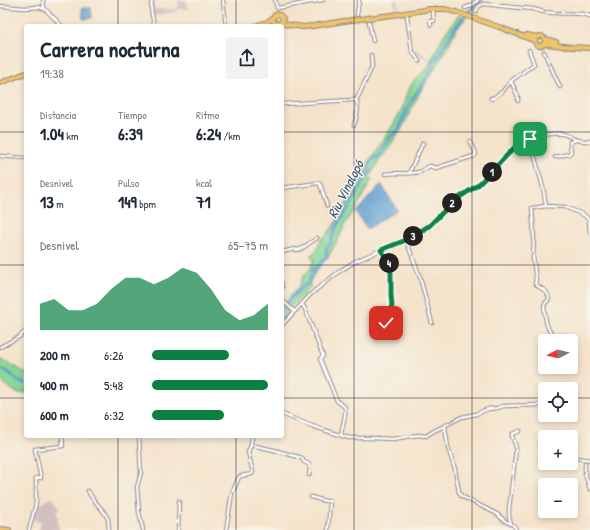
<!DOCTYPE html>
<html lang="es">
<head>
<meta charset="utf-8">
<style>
  :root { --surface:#fff; --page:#f2f2f3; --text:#1f2937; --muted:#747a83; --accent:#0b8043 }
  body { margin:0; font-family:"Patrick Hand",sans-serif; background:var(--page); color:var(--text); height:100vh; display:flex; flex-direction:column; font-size:15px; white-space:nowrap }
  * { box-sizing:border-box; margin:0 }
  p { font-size:13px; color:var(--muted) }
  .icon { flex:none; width:22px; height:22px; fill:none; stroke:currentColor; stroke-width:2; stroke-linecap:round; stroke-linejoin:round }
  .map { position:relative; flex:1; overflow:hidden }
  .drawer { position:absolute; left:24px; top:24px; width:260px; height:414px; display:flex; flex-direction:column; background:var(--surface); border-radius:4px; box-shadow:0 2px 6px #0003 }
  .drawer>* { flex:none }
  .needle { width:26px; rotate:263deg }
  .fabs { position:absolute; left:538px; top:334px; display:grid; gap:8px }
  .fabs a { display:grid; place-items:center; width:40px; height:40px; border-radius:4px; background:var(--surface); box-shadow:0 2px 6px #0003; font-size:20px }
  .pin { position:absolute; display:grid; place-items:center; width:34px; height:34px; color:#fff; margin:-17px; border-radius:8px; box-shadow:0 2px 6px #0006 }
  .km { position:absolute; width:20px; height:20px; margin:-10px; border-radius:50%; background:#222; color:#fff; font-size:11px; line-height:20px; text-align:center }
  .round { display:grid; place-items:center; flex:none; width:42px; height:42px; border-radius:4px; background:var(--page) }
  .headline { display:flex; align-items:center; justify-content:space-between; height:68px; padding:0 16px }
  h1 { font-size:22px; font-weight:700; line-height:30px }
  .stats { display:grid; grid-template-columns:repeat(3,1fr); gap:6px; height:68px; padding:4px 16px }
  .stats div { display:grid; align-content:center }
  .stats b { font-size:17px; font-weight:700 }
  .stats small { font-size:11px; font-weight:400 }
  .stats p { font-size:11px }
  .chart { height:112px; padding:8px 16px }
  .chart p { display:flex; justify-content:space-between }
  .chart svg { width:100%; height:72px; margin-top:4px; fill:var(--accent); opacity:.7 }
  ul { padding:0 16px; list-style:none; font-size:13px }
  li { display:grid; grid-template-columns:64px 48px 1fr; align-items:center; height:30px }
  li i { height:10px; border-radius:5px; background:var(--accent) }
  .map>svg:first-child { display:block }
  .industrial { fill:#d1bfbe }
  .green { fill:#89d796; stroke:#567c68 }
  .water { fill:#5e9fd1; stroke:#406086 }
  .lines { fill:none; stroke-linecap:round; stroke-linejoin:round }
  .stream { stroke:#5e9fd1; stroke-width:1 }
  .river { stroke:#5e9fd1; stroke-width:3 }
  .minor-casing { stroke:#8b8282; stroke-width:4.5 }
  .major-casing { stroke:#8b8282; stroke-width:6 }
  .minor { stroke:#fff; stroke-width:2.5 }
  .major { stroke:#efc469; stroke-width:4 }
  .route-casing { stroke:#fff; stroke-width:8 }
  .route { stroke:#0b8043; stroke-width:5 }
  .grid { fill:none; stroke:#22223b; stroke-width:1; stroke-opacity:0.55 }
  .labels { text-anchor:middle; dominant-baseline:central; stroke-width:3; stroke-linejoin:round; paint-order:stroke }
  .water-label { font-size:14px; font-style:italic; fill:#3a5477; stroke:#f7f3e8 }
</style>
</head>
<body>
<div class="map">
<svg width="590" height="530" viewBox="0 0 590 530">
  <rect width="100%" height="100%" fill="#f7f3e8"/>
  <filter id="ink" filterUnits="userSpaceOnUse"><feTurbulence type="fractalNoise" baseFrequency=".025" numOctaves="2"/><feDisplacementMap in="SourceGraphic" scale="8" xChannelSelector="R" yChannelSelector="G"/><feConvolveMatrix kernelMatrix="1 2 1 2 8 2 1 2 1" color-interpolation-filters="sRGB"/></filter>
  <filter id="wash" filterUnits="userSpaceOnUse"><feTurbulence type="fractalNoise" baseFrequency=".012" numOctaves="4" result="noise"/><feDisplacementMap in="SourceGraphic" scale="16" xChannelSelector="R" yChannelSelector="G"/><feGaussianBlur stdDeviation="0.9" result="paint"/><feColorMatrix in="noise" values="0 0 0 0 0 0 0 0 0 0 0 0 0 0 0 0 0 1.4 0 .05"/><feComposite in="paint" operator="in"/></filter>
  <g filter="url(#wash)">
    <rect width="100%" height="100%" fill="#f4e3ca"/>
    <!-- industrial -->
    <path class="industrial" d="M178 0H186L188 9H178L176 10V12L153 16 152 9H172L178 8Z
      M52 497 60 508 56 511 58 519 59 530H39L41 523 33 520 36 507Z"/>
    <!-- green -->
    <path class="green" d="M459 15 465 18V19L457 28 444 54 420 92 401 130 387 151 379 161 373 171 363 173 366 168 369 161 393 125 402 109 407 93 413 82 423 72 428 68 433 56 444 35Z
      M373 173 369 177 372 179 355 210 345 224 340 236 328 257 316 271 310 282V288L292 306 286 302 298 287 304 275 310 269 314 260 311 255 318 248 321 239 327 235 340 216 361 175Z
      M282 302 292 311 282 324Z
      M0 358 26 373V393H17L4 384 0 376Z"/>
    <!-- water -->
    <path class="water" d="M82 8H91L92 18 83 19Z
      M381 184 397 210 367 229 356 212Z"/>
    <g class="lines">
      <!-- stream -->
      <path class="stream" d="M395 0 397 7
        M413 50 418 52 433 62"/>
      <!-- river -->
      <path class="river" d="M282 310C288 299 298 290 308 283 309 277 312 274 314 268L318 267 327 256 326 249 330 244 336 227 352 202 369 172C370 166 370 158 378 157L390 137 399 130 402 120 413 98 432 69 433 62 438 56 454 29 463 18 472 8 482 0
        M0 369C2 370 4 370 6 371 14 375 17 383 26 384"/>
    </g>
  </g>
  <g filter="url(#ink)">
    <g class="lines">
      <defs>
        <path id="minor" d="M43 0 44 8
          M152 0 151 8 154 26
          M223 0 226 26
          M275 0 277 8 283 7 323 0
          M0 6 25 8 38 7 45 9 62 26
          M465 8 471 6 478 0
          M476 12 478 7 483 4H486L501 6 533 9 544 12 554 13 582 14 590 16
          M357 15 359 0
          M407 16 412 51 419 61
          M369 22 373 41
          M431 25 430 21H434L433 12
          M544 52 560 87
          M491 98 492 99 503 91 511 81
          M356 101 372 67 371 55
          M518 101V97L511 81 534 64 529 50
          M282 104 353 100C354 100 356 100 356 101 360 105 356 120 354 125
          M530 139 543 187 546 206 532 208 534 237 533 257 536 280 535 283C540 290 548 289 549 299L544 305C545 313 545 332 555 335 558 336 562 335 565 336
          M0 156 26 158
          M555 157 569 154 571 152 570 144V142L576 140
          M409 173 423 143
          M385 174C396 172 407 175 419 172 424 171 425 168 430 166L436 168 474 156 476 154 475 151 470 142
          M282 188 318 183 320 184 327 206
          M546 206 565 207 584 215 587 218 589 221 590 234
          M406 240 420 277 432 323
          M282 252 295 249 297 250 301 249 317 238
          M282 283V287
          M282 300 294 311
          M302 304 305 309 323 356 320 359 337 401 345 407V415L341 435
          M282 325 312 293 340 271 354 262 374 253 406 240 429 226 454 201 478 185 491 172 515 147C527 140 549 131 563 134 568 135 572 139 578 140 582 141 586 141 590 141
          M380 327 386 323 389 317 388 313 392 306 391 294V265L381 250
          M0 347 19 337 26 331
          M282 414 312 426 349 438H370L393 439 412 436 419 435 426 436 434 431 462 417 476 414 488 409 498 408 503 406 541 405
          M445 426 448 448 455 469 459 492 461 496 497 514 505 521 513 525 515 527 516 530
          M139 436 141 473 137 487 139 512 143 530
          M559 437V435
          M251 445 274 450 302 458 304 462 309 464 310 470 309 475
          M571 457 590 460
          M585 464V474L590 489
          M88 491 93 499 104 512 108 519 109 530
          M311 497 325 501H330L328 530
          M511 524 509 516V509L516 449C516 443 511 438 512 434L520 431
          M29 530 36 503V478H41L35 449 63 446 62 436
          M178 530 179 501
          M226 530 232 493 239 477 241 476 252 474 253 472 248 452 251 445 252 436"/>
        <path id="major" d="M279 23 282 22 283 18 280 15 277 14 274 16 273 19V21L276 23 284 24 303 27 313 26 344 21 392 15 430 9H444L456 12 499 27 535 41
          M255 26 267 22 273 18
          M527 35 537 37
          M535 41a5 5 0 1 1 10 0a5 5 0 1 1-10 0Z
          M545 39 556 42
          M543 44H547L572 47 590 48
          M0 83 26 73
          M0 529 9 530"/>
      </defs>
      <!-- minor casing -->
      <use href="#minor" class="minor-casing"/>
      <!-- major casing -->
      <use href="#major" class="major-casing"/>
      <!-- minor -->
      <use href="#minor" class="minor"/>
      <!-- major -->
      <use href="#major" class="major"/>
    </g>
  </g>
  <g class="lines" filter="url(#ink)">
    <defs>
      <path id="route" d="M386 323 389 317 388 313 392 306 391 294V265L381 250 406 240 429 226 454 201 478 185 491 172 515 147 530 139"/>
    </defs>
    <!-- route casing -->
    <use href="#route" class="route-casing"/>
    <!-- route -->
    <use href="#route" class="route"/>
  </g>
  <!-- grid -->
  <path class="grid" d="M118 0V26M236 0V26M354 0V530M472 0V530M0 132H26M282 132H590M0 265H26M282 265H590M0 398H26M282 398H545M571 398H590M118 436V530M236 436V530"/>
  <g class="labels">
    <!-- water labels -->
    <g class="water-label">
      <text transform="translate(345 189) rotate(-63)">Riu Vinalopó</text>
    </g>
  </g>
</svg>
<div class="fabs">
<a><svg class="needle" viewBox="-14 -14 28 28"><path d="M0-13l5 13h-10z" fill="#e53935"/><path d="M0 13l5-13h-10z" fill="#747a83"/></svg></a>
<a><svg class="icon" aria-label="locate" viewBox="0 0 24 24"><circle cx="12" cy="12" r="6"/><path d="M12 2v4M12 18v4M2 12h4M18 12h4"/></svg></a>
<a>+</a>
<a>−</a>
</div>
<div class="pin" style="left:530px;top:139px;background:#1e9e55"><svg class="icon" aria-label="arrive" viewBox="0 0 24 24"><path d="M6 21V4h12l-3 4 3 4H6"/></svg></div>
<div class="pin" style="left:386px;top:323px;background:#d93025"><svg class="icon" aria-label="check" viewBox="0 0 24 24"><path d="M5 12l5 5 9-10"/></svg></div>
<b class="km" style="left:492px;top:172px">1</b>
<b class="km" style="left:452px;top:203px">2</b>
<b class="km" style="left:413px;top:236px">3</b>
<b class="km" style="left:389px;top:263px">4</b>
<section class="drawer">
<div class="headline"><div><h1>Carrera nocturna</h1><p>19:38</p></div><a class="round"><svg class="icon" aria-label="share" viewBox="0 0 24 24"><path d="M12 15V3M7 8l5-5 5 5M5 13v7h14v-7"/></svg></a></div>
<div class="stats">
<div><p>Distancia</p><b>1.04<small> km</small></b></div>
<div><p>Tiempo</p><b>6:39</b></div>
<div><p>Ritmo</p><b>6:24<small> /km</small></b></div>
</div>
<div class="stats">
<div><p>Desnivel</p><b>13<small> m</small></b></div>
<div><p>Pulso</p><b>149<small> bpm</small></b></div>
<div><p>kcal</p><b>71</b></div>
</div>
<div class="chart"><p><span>Desnivel</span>65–75 m</p>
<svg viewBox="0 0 160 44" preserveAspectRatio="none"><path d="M0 44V28L10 25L20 32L30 32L40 28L50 19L60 12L70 12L80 16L90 12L100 6L110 9L120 19L130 32L140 38L150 35L160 28V44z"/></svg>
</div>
<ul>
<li><b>200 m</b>6:26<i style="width:66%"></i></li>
<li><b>400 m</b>5:48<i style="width:100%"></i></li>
<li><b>600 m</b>6:32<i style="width:62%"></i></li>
</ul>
</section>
</div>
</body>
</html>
